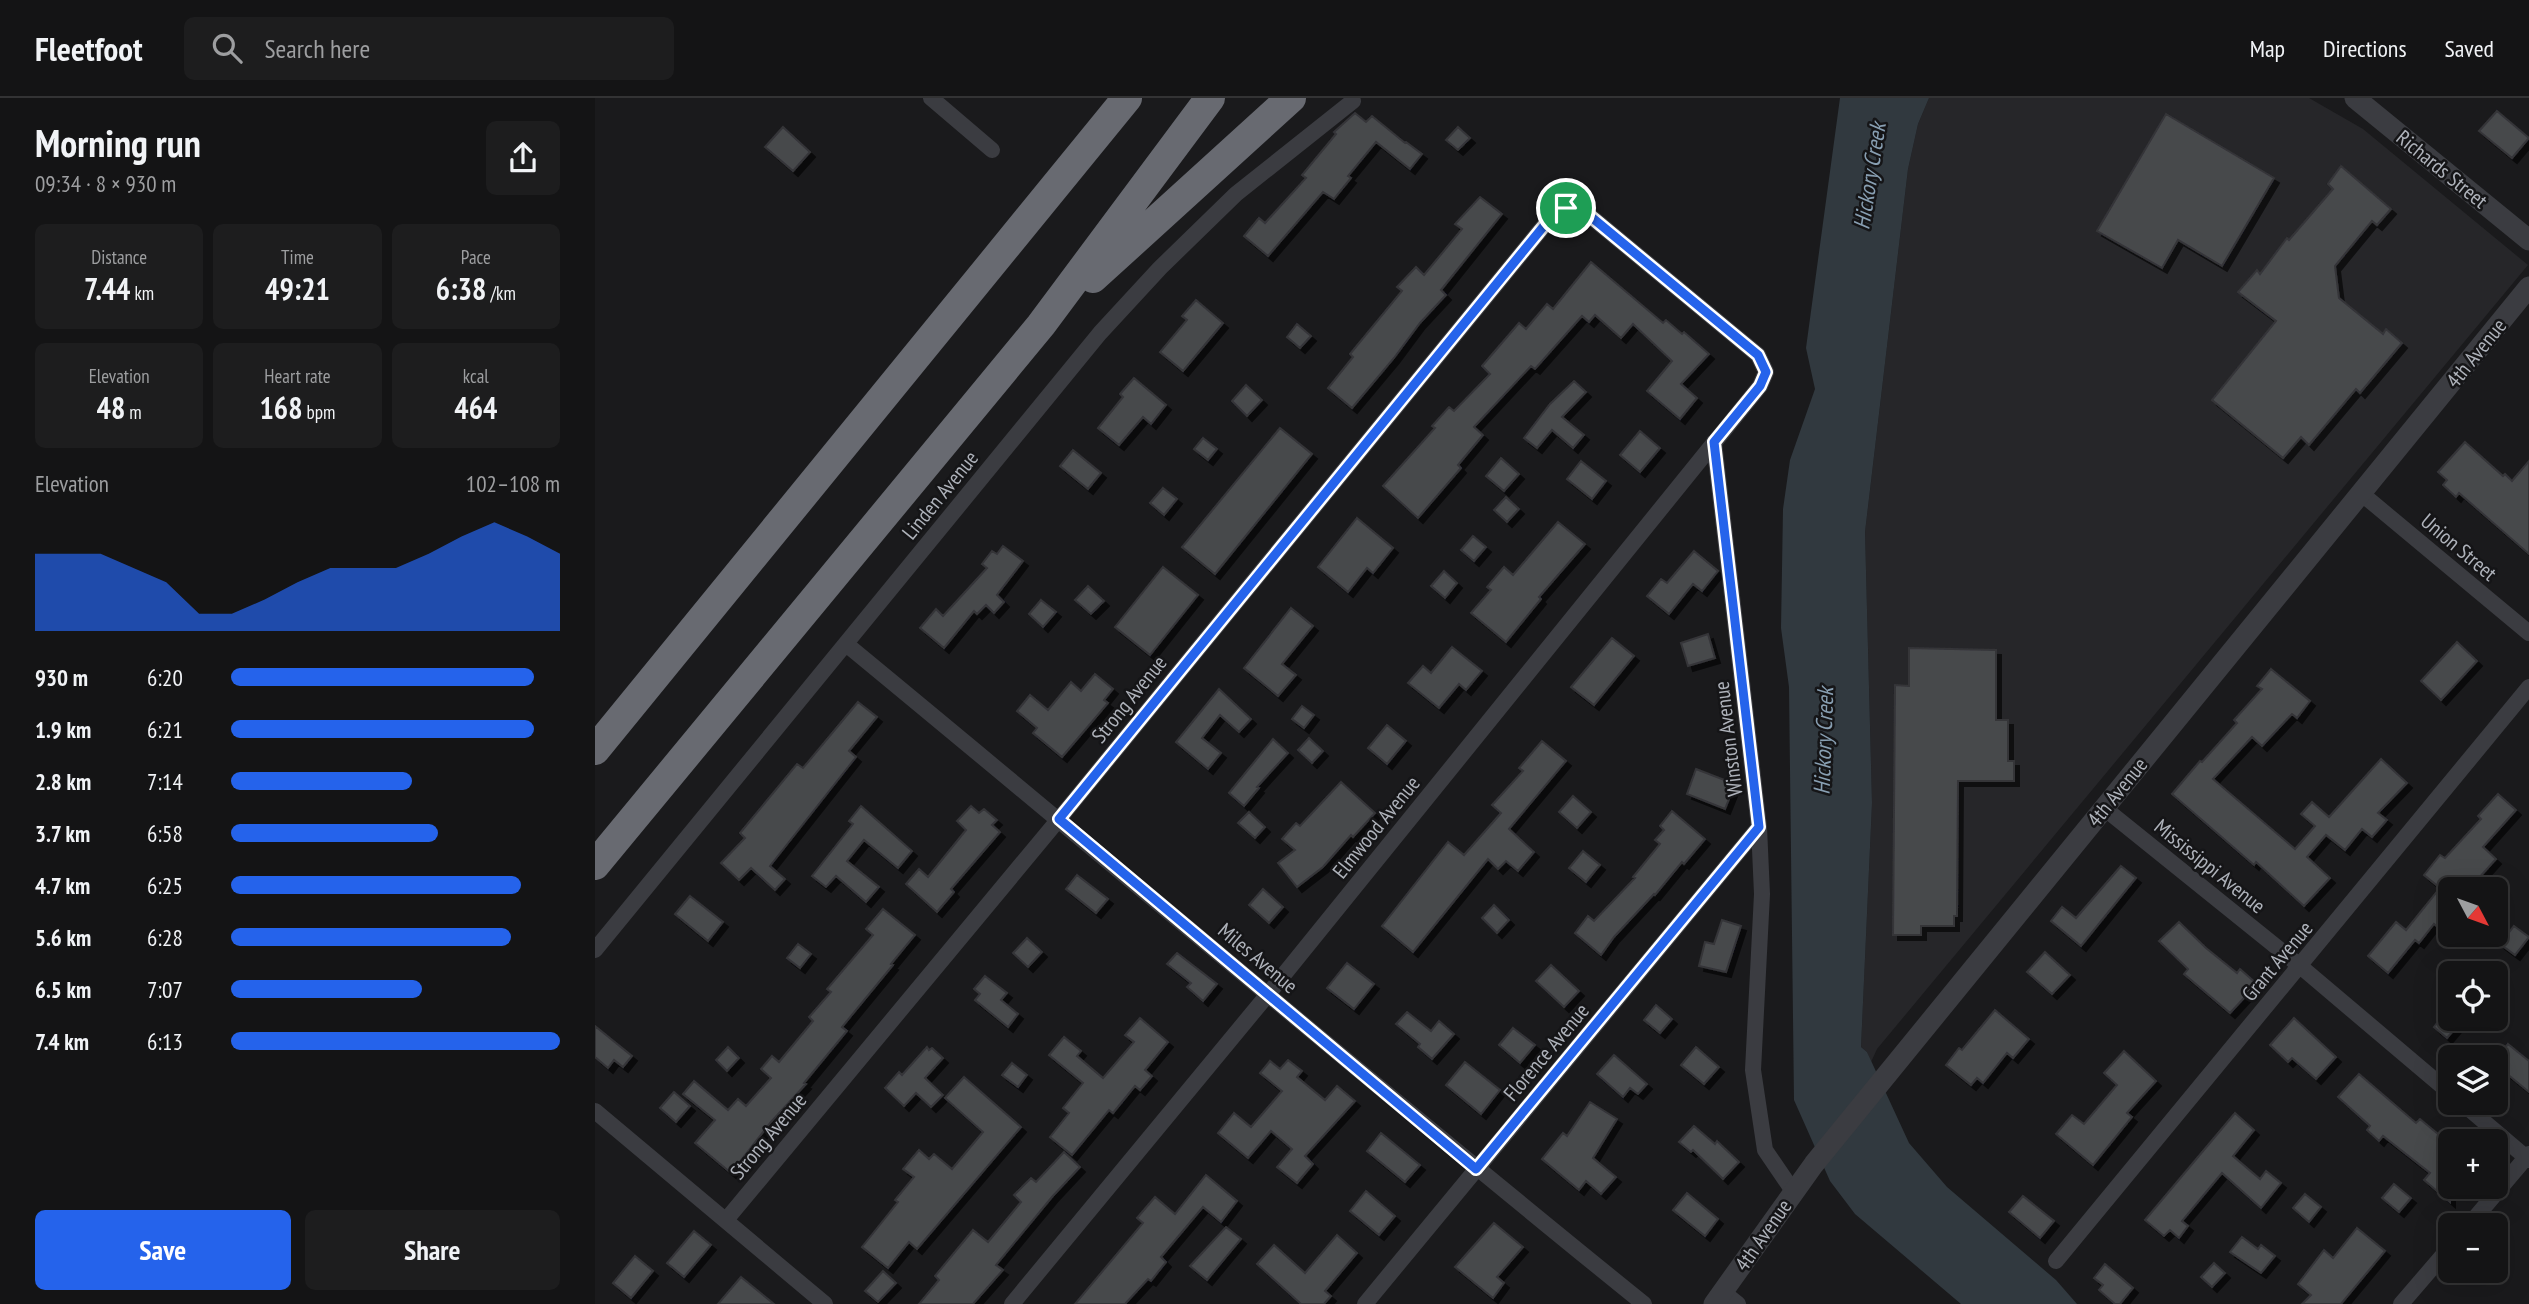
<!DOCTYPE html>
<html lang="en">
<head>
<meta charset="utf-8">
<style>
  :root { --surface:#141415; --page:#1d1d1e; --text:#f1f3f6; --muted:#9d9ea0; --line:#333334; --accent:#2563eb }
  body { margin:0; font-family:"PT Sans Narrow",sans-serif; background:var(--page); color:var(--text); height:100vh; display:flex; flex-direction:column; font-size:26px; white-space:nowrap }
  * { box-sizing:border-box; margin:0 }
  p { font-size:23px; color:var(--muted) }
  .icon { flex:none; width:38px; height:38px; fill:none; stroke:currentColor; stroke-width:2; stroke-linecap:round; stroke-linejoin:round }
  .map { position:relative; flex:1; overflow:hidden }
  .drawer { display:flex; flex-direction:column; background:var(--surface); width:595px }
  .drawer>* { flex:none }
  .needle { width:46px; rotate:131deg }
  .controls { position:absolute; left:1843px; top:779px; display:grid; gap:14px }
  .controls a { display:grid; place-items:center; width:70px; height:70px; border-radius:10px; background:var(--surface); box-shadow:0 7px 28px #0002,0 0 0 2px var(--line); font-size:35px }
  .pin { position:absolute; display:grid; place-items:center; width:60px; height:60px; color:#fff; margin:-30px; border:4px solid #fff; border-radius:50%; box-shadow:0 2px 7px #0007 }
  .round { display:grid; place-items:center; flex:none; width:74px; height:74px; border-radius:10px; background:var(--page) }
  .head { display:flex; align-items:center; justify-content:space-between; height:119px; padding:0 35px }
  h1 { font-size:38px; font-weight:600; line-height:52px }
  .metrics { display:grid; grid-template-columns:repeat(3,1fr); gap:10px; height:119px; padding:7px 35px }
  .metrics div { display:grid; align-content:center; border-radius:10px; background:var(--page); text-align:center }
  .metrics b { font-size:30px; font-weight:600 }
  .metrics small { font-size:19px; font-weight:400 }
  .metrics p { font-size:19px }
  .chart { height:196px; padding:14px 35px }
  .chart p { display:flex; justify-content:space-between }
  .chart svg { width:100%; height:126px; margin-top:7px; fill:var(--accent); opacity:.7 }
  .action { display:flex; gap:14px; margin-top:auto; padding:14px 35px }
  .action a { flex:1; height:80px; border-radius:10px; background:var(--accent); color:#fff; font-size:28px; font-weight:600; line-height:80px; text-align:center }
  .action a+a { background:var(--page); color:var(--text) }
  ul { padding:0 35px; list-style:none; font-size:23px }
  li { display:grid; grid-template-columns:112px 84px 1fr; align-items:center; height:52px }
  li i { height:18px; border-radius:9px; background:var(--accent) }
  header { display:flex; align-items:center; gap:42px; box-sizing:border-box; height:98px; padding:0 35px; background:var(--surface); border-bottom:2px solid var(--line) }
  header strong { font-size:33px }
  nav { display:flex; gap:38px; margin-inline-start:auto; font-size:24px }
  .search { width:490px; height:63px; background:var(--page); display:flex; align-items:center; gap:18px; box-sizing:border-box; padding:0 24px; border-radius:10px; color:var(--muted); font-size:26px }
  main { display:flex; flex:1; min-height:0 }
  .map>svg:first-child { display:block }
  .built { fill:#262629 }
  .water { fill:#31393f }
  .building { fill:#47484c; stroke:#343438; stroke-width:2; filter:url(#shadow) }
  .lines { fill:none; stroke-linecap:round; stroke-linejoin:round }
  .minor { stroke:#3b3c41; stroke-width:16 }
  .tertiary { stroke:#3b3c41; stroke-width:21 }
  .motorway { stroke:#686a71; stroke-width:30 }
  .route-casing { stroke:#fff; stroke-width:14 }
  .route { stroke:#2563eb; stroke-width:9 }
  .labels { text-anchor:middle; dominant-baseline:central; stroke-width:5; stroke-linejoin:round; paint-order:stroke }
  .street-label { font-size:21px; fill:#aeb2ba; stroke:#151517 }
  .water-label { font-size:23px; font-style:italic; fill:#889fb2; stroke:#151517 }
</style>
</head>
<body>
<header>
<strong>Fleetfoot</strong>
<div class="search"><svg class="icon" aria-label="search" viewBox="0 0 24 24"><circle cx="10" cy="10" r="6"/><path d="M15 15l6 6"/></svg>Search here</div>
<nav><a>Map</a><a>Directions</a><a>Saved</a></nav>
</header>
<main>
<section class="drawer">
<div class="head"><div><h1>Morning run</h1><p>09:34 · 8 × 930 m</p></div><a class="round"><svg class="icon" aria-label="share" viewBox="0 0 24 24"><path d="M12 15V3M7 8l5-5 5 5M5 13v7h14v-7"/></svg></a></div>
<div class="metrics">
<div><p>Distance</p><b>7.44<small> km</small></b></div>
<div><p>Time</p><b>49:21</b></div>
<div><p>Pace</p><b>6:38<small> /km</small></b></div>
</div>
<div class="metrics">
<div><p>Elevation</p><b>48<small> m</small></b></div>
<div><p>Heart rate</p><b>168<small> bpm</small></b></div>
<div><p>kcal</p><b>464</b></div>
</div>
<div class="chart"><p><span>Elevation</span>102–108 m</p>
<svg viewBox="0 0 160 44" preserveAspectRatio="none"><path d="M0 44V17L10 17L20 17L30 22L40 27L50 38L60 38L70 33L80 27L90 22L100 22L110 22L120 17L130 11L140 6L150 11L160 17V44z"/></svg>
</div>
<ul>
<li><b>930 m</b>6:20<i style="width:92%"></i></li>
<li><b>1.9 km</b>6:21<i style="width:92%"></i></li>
<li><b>2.8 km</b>7:14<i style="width:55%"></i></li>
<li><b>3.7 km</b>6:58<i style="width:63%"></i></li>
<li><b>4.7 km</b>6:25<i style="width:88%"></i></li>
<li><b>5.6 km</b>6:28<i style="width:85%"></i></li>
<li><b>6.5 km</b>7:07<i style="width:58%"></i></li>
<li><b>7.4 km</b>6:13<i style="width:100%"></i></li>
</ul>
<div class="action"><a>Save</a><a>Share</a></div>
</section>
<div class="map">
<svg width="1934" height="1206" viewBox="0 0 1934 1206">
  <defs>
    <filter id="shadow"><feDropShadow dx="5" dy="5" stdDeviation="0" flood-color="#0009"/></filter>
  </defs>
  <rect width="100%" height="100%" fill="#1a1a1c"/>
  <!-- built -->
  <path class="built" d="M1334 0H1714L1768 31 1933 167 1282 951 1276 964 1272 954 1266 949 1277 705 1270 434 1313 71 1323 26Z"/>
  <!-- water -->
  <path class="water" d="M1245 0H1334L1323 26 1313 71 1270 434 1277 705 1266 949 1272 954 1314 1045 1352 1089 1461 1182 1482 1206H1366L1260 1116 1235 1083 1199 1002 1194 589 1186 530 1188 411 1195 362 1220 291 1211 250Z"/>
  <!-- building -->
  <path class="building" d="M1902 13 1934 40 1917 60 1884 33Z
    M760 15 771 24 777 18 810 45 811 44 827 56 815 71 781 44 753 78 756 80 739 101 728 94 673 158 649 138 664 120 670 125 711 80 707 77 741 36 739 34Z
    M1571 16 1679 80 1627 168 1583 142 1567 170 1502 133Z
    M188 29 215 54 198 73 170 49Z
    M863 29 875 40 863 52 851 42Z
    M1746 68 1796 111 1782 127 1777 123 1740 168 1744 200 1788 236 1791 231 1807 245 1765 295 1761 291 1714 347 1706 339 1688 360 1617 302 1681 223 1643 194 1662 172 1665 176 1692 140 1694 142 1738 91 1733 86Z
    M885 99 907 116 846 192 851 197 825 225 799 260 757 310 733 290 758 259 755 256 807 193 802 189 821 169 829 177 867 131 860 126Z
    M996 164 1068 225 1071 222 1087 236 1089 234 1114 256 1086 286 1102 300 1085 321 1052 293 1077 263 1038 226 1026 240 1000 217 994 224 987 218 940 271 936 268 879 329 888 337 863 367 866 370 823 420 788 388 840 330 837 328 854 309 859 313 895 276 887 268 924 225 931 231 952 206 958 211Z
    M601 202 628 225 588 273 565 254 592 222 587 218Z
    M702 226 716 238 705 250 692 239Z
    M539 280 571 307 556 326 548 319 524 347 503 330 528 299 525 296Z
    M979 283 991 294 967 319 989 337 978 350 957 332 942 350 929 340 955 306Z
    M651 287 667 302 652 318 637 303Z
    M685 330 717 356 620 476 587 449Z
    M1045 333 1065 350 1045 374 1025 357Z
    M608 340 622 351 613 362 599 351Z
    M1870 344 1908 378 1910 376 1917 383 1934 363V456L1864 395 1861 399 1848 387 1852 382 1843 374Z
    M478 352 506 375 493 391 465 368Z
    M906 360 924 376 909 393 891 378Z
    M986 363 1011 383 997 401 972 381Z
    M568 390 582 401 569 417 555 405Z
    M911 399 924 411 912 424 899 412Z
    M762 420 798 450 778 475 772 470 753 494 723 469Z
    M963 424 990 446 944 499 946 501 911 544 876 515 896 492 892 489 909 469 918 477Z
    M878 438 891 449 879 463 866 452Z
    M408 448 428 463 402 497 409 504 399 515 391 507 382 516 379 513 349 550 325 530 341 511 348 518 392 470 387 466 397 453 402 456Z
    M1099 453 1123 473 1107 493 1098 486 1074 516 1052 498 1066 481 1072 485Z
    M568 469 603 497 555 557 520 529Z
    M849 473 862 485 850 500 836 488Z
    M493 488 509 503 496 516 480 502Z
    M446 502 461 514 448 529 434 516Z
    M696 510 718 528 687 566 701 577 683 598 649 570Z
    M1113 536 1120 560 1093 568 1086 545Z
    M1017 540 1039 558 999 607 976 589Z
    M1862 544 1882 563 1846 602 1826 583Z
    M857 549 887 573 871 592 864 586 844 610 813 585 828 568 836 575Z
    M1314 550 1401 552V622H1413V663H1419V683H1363L1362 818H1359V828H1326V837H1298L1300 587 1314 588Z
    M1676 571 1715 603 1702 620 1697 616 1667 648 1657 639 1618 681 1700 751 1720 728 1706 716 1717 704 1734 719 1786 661 1812 685 1783 715 1792 722 1777 739 1767 731 1750 752 1731 737 1712 759 1735 780 1709 808 1661 764 1659 767 1577 696 1605 663 1607 664 1642 625 1639 622 1667 591 1662 588Z
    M500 576 518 591 509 602 513 605 467 659 438 635 442 630 422 613 435 597 453 612 476 584 486 593Z
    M624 591 656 621 644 634 625 617 607 640 626 655 613 671 581 644Z
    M263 604 282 619 254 653 261 659 175 768 190 781 180 792 156 770 144 782 126 765 150 740 145 735 202 666 208 670Z
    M707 608 719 617 709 630 697 621Z
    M792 627 811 643 792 666 773 650Z
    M714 640 728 653 717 665 703 652Z
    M678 641 693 655 662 689 664 690 649 708 634 695Z
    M947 643 971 663 914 731 939 754 923 773 911 763 903 771 893 761 818 854 787 828 853 744 869 757 906 715 897 707 928 673 924 670Z
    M1101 671 1140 686 1130 711 1092 696Z
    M746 684 780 715 758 739 756 737 728 769 702 789 683 765 700 752 687 741 701 725 705 728Z
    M1903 696 1921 712 1888 749 1901 761 1874 791H1855V839L1839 826 1824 845 1820 842 1793 875 1773 858 1801 824 1811 832 1845 790 1829 777 1845 757 1850 760 1886 721 1883 718Z
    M978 698 996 714 982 730 964 714Z
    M266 708 317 753 303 770 269 742 252 763 284 789 271 804 241 778 231 789 217 778 258 726 254 723Z
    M376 708 384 715 389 711 402 722 397 727 405 734 356 791 359 794 342 814 311 786 324 771 333 779 371 732 362 723Z
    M1077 713 1110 741 1089 766 1087 764 1060 797 1059 796 1019 839 1006 857 980 835 993 818 999 823 1040 780 1038 779 1065 746 1060 742 1069 732 1065 728Z
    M654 714 670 729 660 740 643 725Z
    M988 753 1005 767 991 784 974 770Z
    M1526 768 1541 780 1486 848 1456 823 1467 809 1481 820Z
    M482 777 513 801 501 815 471 791Z
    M668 791 688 809 674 825 654 807Z
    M95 798 128 824 113 843 80 816Z
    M899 807 914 822 902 835 887 820Z
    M288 811 320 837 296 866 298 867 247 929 252 933 209 985 211 986 176 1024 136 1075 100 1045 120 1022 88 996 99 983 133 1012 143 1001 151 1008 176 980 166 971 177 958 184 964 218 923 214 919 236 894 232 891 278 837 271 831Z
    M1127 822 1146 828 1131 874 1104 868 1110 844 1119 846Z
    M1584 824 1611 850 1642 875 1645 871 1662 886 1635 915 1589 876 1593 871 1564 843Z
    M1919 828 1934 839 1920 857 1905 846Z
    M432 840 447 854 433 869 418 855Z
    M203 846 216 856 205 870 192 860Z
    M1450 854 1475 877 1457 896 1432 874Z
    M582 855 622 886 608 903 592 889 596 885 572 866Z
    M752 865 779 886 759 911 732 890Z
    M956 867 984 893 969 909 941 883Z
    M390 878 412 895 406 902 423 916 413 929 380 902 385 896 379 891Z
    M1061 907 1077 921 1065 935 1049 922Z
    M1400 912 1434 941 1418 960 1412 955 1388 985 1382 980 1376 987 1351 967 1364 950 1367 952Z
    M812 914 836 933 844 923 859 936 837 961 823 949 825 946 801 926Z
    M545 920 573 944 550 972 557 978 545 992 540 988 518 1015 514 1012 477 1057 455 1039 474 1015 468 1010 488 985 454 957 469 939 486 953 482 958 508 980 539 944 530 937Z
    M1699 920 1741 959 1721 981 1697 960 1693 964 1675 947Z
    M1846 920H1869L1852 940 1839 929Z
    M0 928 37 958 28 969 19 962 13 970 0 959Z
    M918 930 940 947 925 965 904 947Z
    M1913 946 1934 963V994L1900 966V962Z
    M133 949 144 960 132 973 121 962Z
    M332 949 334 952 337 950 348 960 330 980 348 997 336 1009 321 995 309 1008 290 990 304 974 307 977Z
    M1101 949 1124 969 1109 986 1086 967Z
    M1529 953 1561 983 1532 1015 1537 1019 1498 1067 1461 1036 1477 1017 1489 1026 1522 987 1509 975Z
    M1019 957 1052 986 1043 996 1035 990 1028 999 1002 976Z
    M693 962 707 973 702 979 730 1002 742 988 760 1003 710 1058 718 1066 702 1085 682 1069 697 1051 676 1033 653 1060 623 1035 639 1015 656 1029 687 993 665 975 675 963 685 971Z
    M870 964 905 992 886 1016 851 987Z
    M417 965 432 977 423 989 407 977Z
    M1764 976 1821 1025 1825 1021 1855 1046V1104L1829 1082 1835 1075 1788 1038 1784 1043 1772 1032 1775 1028 1743 999Z
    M369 979 426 1029 322 1151 314 1144 293 1170 267 1149 303 1104 300 1102 319 1079 308 1071 324 1052 334 1061 339 1056 357 1071 388 1034 350 1000Z
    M79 994 95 1008 81 1024 65 1010Z
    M995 1004 1022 1021 998 1060 1021 1079 1006 1096 991 1083 984 1092 947 1061 968 1035 972 1038Z
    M1640 1015 1659 1032 1638 1058 1665 1081 1671 1073 1686 1085 1666 1110 1627 1075 1587 1123 1593 1128 1584 1140 1575 1132 1569 1138 1550 1122Z
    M1099 1028 1120 1046 1122 1043 1144 1064 1128 1081 1098 1052 1096 1054 1084 1044Z
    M786 1035 825 1067 810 1084 772 1053Z
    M469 1054 485 1069 457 1099 401 1167 408 1172 378 1206H324L344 1182 340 1178 378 1132 393 1144 426 1104 419 1097 436 1080 441 1084Z
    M611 1077 642 1103 626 1124 608 1109 566 1159 571 1164 556 1183 553 1181 530 1206H480L548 1125 542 1120 560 1099 580 1116Z
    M1799 1086 1816 1100 1804 1114 1787 1100Z
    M771 1093 800 1118 784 1137 755 1113Z
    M1092 1095 1123 1121 1110 1138 1078 1112Z
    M1710 1096 1726 1109 1714 1124 1698 1110Z
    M1428 1098 1459 1123 1445 1140 1414 1114Z
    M899 1125 928 1149 902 1179 909 1185 898 1200 860 1169Z
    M631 1129 646 1141 612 1182 595 1168Z
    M1762 1130 1790 1153 1746 1206H1707L1716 1197 1703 1186 1729 1152 1738 1160Z
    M99 1133 116 1147 89 1179 72 1165Z
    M742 1137 762 1155 730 1193 736 1198 729 1206H706L662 1166 679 1147 710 1175Z
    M1647 1139 1663 1151 1666 1147 1680 1158 1666 1175 1635 1154Z
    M40 1158 58 1173 36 1200 18 1185Z
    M1619 1165 1630 1175 1617 1189 1606 1179Z
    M1510 1166 1538 1190 1525 1206H1520L1504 1192 1508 1187 1499 1180Z
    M288 1173 301 1185 283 1204 270 1193Z
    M146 1179 179 1206H123Z"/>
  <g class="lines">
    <!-- minor -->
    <path class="minor" d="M336 0 397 52
      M1119 344 1164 729 1167 796 1158 972 1170 1052 1198 1093
      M1767 396 1934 535
      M251 546C517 765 780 989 1049 1206
      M1509 710 1705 868 1855 995
      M0 852 505 235 565 170 641 96 758 3
      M1866 1004 1934 1062
      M0 1013 230 1206
      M131 1122 464 721 957 118 971 110 989 113 1163 257 1171 274 1165 288 674 895 417 1206
      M1874 1127 1934 1056
      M1461 1163 1934 589
      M1128 1194 1143 1206
      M770 1206 1164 729
      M1806 1206 1855 1149"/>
    <!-- tertiary -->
    <path class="tertiary" d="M1760 0 1934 142
      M1119 1206 1219 1066 1934 189"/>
    <!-- motorway -->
    <path class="motorway" d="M498 180 696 0
      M0 652 532 0
      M0 767 446 227 615 0"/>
  </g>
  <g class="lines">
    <defs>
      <path id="route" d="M971 110 989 113 1163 257 1171 274 1165 288 1119 344 1164 729 881 1071 464 721 957 118Z"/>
    </defs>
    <!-- route casing -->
    <use href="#route" class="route-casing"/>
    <!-- route -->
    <use href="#route" class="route"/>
  </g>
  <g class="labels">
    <!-- street labels -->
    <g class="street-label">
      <text transform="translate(1847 71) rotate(39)">Richards Street</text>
      <text transform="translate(1881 255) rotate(-51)">4th Avenue</text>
      <text transform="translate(345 397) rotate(-51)">Linden Avenue</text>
      <text transform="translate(1864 449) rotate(40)">Union Street</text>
      <text transform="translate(534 601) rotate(-51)">Strong Avenue</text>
      <text transform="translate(1133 641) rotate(-97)">Winston Avenue</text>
      <text transform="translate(1522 694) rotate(-51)">4th Avenue</text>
      <text transform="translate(781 729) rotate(-51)">Elmwood Avenue</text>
      <text transform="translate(1615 768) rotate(39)">Mississippi Avenue</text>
      <text transform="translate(663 860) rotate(40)">Miles Avenue</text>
      <text transform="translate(1682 863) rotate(-50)">Grant Avenue</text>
      <text transform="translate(951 954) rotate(-50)">Florence Avenue</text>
      <text transform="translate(173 1038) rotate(-50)">Strong Avenue</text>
      <text transform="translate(1168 1137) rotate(-55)">4th Avenue</text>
    </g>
    <!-- water labels -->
    <g class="water-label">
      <text transform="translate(1274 78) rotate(-81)">Hickory Creek</text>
      <text transform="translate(1228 643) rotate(-88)">Hickory Creek</text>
    </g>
  </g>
</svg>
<div class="controls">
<a><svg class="needle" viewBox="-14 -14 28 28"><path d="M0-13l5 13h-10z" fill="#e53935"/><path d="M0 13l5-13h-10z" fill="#9d9ea0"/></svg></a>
<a><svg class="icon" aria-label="locate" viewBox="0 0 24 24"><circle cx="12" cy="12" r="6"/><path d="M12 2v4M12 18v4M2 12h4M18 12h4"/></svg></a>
<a><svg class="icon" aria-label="layers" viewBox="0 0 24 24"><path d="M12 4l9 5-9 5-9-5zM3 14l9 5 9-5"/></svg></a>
<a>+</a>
<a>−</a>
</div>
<div class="pin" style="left:971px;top:110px;background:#1e9e55"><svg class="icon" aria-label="arrive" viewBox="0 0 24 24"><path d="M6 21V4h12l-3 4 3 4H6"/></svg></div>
</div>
</main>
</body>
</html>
